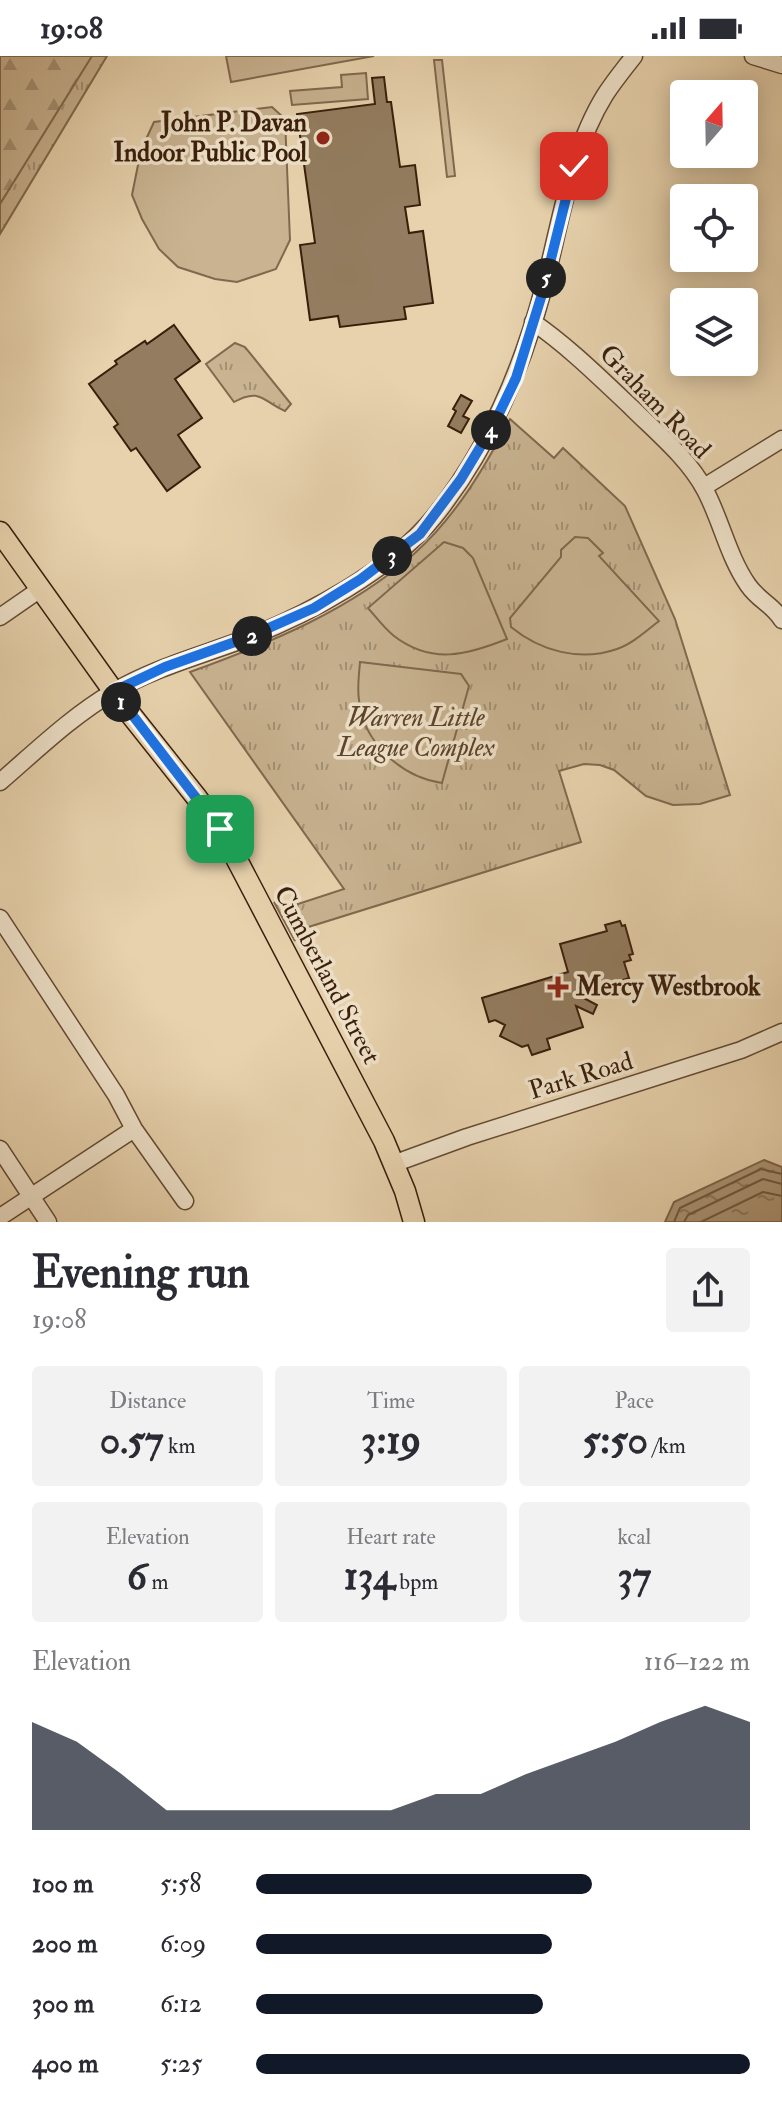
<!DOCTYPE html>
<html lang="en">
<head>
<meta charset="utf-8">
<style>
  :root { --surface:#fff; --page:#f2f2f3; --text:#2b2b33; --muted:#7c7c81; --accent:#111827 }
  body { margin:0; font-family:"IM FELL Double Pica",serif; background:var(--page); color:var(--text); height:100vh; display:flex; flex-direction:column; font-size:30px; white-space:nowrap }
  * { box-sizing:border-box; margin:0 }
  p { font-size:26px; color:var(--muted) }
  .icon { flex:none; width:44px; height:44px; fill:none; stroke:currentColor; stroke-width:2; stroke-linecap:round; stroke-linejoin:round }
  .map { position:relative; height:1166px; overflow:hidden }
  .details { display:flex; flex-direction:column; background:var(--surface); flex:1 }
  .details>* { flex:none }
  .needle { width:52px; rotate:20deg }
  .controls { position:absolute; left:670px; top:24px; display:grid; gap:16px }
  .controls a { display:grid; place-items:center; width:88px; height:88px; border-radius:8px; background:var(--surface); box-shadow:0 4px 20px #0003; font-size:40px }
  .pin { position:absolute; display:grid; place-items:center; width:68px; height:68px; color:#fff; margin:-34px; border-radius:16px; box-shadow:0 4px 12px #0006 }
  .km { position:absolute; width:40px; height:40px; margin:-20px; border-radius:50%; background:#222; color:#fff; font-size:22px; line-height:40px; text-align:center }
  .round { display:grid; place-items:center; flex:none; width:84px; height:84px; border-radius:8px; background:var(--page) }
  .headline { display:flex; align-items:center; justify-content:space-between; height:136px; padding:0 32px }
  h1 { font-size:44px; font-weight:700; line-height:60px }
  .metrics { display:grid; grid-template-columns:repeat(3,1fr); gap:12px; height:136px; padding:8px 32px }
  .metrics div { display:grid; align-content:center; border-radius:8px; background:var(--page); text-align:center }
  .metrics b { font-size:40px; font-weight:700 }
  .metrics small { font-size:22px; font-weight:400 }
  .metrics p { font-size:22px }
  .chart { height:224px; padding:16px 32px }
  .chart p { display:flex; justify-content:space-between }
  .chart svg { width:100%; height:144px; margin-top:8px; fill:var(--accent); opacity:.7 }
  ul { padding:0 32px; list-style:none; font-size:26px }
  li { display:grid; grid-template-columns:128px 96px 1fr; align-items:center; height:60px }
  li i { height:20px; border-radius:10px; background:var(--accent) }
  .status { display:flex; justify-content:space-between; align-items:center; height:56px; padding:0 40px; background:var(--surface); direction:ltr }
  .status svg { height:22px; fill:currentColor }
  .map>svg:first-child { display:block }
  .grass { fill:url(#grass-tufts); stroke:#81684e; stroke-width:2 }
  .forest { fill:url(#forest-firs); stroke:#81684e; stroke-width:2 }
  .garden { fill:#c9b391; stroke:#81684e; stroke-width:2 }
  .water { fill:url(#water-ripples); stroke:#7e654b; stroke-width:2 }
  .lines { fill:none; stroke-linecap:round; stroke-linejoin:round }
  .shore { stroke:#725a40; stroke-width:2 }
  .building { fill:#937c5f; stroke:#391e0b; stroke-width:2 }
  .minor-casing { stroke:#644b34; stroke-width:19 }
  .major-casing { stroke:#391e0b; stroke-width:23 }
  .minor { stroke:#efe2ca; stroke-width:16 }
  .major { stroke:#e7d2ad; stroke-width:20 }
  .route-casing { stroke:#fff; stroke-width:16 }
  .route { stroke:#1a73e8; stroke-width:10 }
  .poi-dot { fill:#8f2418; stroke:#efe2ca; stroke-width:3 }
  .labels { text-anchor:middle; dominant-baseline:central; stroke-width:7; stroke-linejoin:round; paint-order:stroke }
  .poi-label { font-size:26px; font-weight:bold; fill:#391e0b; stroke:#efe2ca; text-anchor:end }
  .street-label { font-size:26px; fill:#391e0b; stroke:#efe2ca }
  .park-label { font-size:26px; font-style:italic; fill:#5d432c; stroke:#efe2ca }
</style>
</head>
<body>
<div class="status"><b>19:08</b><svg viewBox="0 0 49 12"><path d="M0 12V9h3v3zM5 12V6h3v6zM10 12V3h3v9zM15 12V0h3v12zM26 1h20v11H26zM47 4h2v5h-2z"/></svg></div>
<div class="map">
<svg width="782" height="1166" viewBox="0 0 782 1166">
  <defs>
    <pattern id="grass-tufts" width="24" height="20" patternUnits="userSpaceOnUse" patternTransform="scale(2)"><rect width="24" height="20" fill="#c9b391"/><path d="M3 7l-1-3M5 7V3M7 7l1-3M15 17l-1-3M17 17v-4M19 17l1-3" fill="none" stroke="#a49175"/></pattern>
    <pattern id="forest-firs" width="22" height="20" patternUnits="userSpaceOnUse" patternTransform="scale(2)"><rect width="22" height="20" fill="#c9b391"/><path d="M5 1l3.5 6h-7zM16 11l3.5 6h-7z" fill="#a49175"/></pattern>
    <pattern id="water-ripples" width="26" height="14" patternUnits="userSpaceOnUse" patternTransform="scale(2)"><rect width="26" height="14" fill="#ac9576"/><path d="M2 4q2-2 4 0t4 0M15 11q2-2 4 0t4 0" fill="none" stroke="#8d795f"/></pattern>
  </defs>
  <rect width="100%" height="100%" fill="#e7d2ad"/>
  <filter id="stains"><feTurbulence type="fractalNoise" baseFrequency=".0025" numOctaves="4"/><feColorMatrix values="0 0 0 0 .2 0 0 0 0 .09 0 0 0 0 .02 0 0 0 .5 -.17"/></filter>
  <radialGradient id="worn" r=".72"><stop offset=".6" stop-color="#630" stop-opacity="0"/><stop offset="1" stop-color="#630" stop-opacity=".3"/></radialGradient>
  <!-- grass -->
  <path class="grass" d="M0 0H107L0 178Z
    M235 287 245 291 291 348 285 355C263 346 261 331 234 346L206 308Z
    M510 363 554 402 563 392 625 450 675 563 730 739 700 748 673 749 646 740 614 714 600 709 584 708 559 715 581 786 299 874 295 878V885L274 846 281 851H289L344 833 190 616C270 587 351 554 415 497 456 460 485 411 510 363Z"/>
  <!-- forest -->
  <path class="forest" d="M0 0H92L0 148Z"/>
  <!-- garden -->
  <path class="garden" d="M226 0H374L231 26Z
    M434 4H442L455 120 447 121Z
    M366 17 368 43 292 49 290 35 342 31 341 19Z
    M272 51 285 63 290 184 276 213 237 226 215 223 178 211 159 193 142 163 132 139 141 94 154 66Z
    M575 481 588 482 603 497 599 500 659 565C646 575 632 588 617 593 580 606 540 595 511 571L510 562 561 501V494Z
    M444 486 463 492 473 502 507 583C467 599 432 609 394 580 384 572 376 561 368 552Z
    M360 606 461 618 469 630 442 727C401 721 363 686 359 644 357 632 359 619 360 606Z"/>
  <!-- water -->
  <path class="water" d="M764 1104 782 1111V1166H665L674 1146Z"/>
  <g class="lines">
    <!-- shore -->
    <path class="shore" d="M674 1166 680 1152 761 1113 782 1118
      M684 1166 688 1159 763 1123 782 1128
      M701 1166 763 1136 782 1140"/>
  </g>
  <!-- building -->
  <path class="building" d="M384 21 387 46H391L400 111 415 109 420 149 405 151 409 177 423 175 433 247 404 251 406 263 340 271 338 260 310 264 300 189 315 187 297 58 375 48 372 22Z
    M174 269 200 305 175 323 202 362 178 379 200 411 167 435 136 392 131 395 114 371 118 368 89 328 117 308 115 305 145 285 147 288Z
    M461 339 472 345 463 360 469 363 461 377 448 370 456 355 453 353Z
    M620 865 622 870 625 869 633 898 629 899 631 904 624 906 629 922 623 924 625 934 611 938 608 929 576 938 597 949 593 958 576 950 583 971 547 983 550 993 532 999 528 989 522 991 500 980 505 969 495 964 489 966 482 942 568 916 560 888 607 875 605 869Z"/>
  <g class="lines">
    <defs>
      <path id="minor" d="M753 0 782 9
        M533 266C569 291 599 321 631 351 656 376 688 402 705 434 721 464 728 500 748 529 759 545 772 548 782 564
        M704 431 782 383
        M0 561 39 534
        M0 726C36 695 72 660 113 636 154 612 199 600 242 584 307 559 390 515 434 461 488 394 521 316 543 234 560 171 570 95 605 39 614 25 624 13 634 0
        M0 862 116 1039 134 1073 185 1145
        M0 1093 48 1166
        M393 1108 467 1081 741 994 782 976
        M0 1161 134 1073"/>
      <path id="major" d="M0 476 124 650 197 742 225 781 384 1085 405 1135 414 1166"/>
    </defs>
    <!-- minor casing -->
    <use href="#minor" class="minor-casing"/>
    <!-- major casing -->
    <use href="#major" class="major-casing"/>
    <!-- minor -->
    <use href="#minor" class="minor"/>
    <!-- major -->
    <use href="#major" class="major"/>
  </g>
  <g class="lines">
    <defs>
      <path id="route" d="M220 773 114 635 165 611 246 582 314 552 361 523 420 478 461 423 493 370 516 322 543 235 574 110"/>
    </defs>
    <!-- route casing -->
    <use href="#route" class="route-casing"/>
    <!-- route -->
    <use href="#route" class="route"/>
  </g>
  <!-- markers -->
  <g class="poi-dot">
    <circle cx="323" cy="82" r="8"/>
    <path d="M554 919h8v8h8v8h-8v8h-8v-8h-8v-8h8z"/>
  </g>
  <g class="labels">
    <!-- poi labels -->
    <g class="poi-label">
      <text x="307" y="67">John P. Davan<tspan x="307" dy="30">Indoor Public Pool</tspan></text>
      <text x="576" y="931" text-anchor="start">Mercy Westbrook</text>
    </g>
    <!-- street labels -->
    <g class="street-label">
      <text transform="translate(655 346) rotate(46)">Graham Road</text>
      <text transform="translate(327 919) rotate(62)">Cumberland Street</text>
      <text transform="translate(581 1020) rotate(-17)">Park Road</text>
    </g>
    <!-- park labels -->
    <g class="park-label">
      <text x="416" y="662">Warren Little<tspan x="416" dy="30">League Complex</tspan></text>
    </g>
  </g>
  <rect width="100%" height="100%" filter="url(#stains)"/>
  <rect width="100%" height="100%" fill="url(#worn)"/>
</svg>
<div class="controls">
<a><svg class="needle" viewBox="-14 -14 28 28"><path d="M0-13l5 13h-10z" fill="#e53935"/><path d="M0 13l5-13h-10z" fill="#7c7c81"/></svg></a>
<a><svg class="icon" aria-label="locate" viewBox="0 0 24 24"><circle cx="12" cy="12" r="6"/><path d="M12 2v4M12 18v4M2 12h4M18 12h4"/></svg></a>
<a><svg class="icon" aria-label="layers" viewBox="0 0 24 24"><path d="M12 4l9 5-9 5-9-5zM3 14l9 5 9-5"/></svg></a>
</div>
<div class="pin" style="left:220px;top:773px;background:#1e9e55"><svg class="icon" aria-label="arrive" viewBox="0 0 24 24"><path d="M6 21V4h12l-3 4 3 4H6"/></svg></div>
<div class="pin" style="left:574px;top:110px;background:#d93025"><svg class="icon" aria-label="check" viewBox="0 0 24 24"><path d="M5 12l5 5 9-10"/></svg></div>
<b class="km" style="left:121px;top:646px">1</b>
<b class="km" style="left:252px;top:580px">2</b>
<b class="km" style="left:392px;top:500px">3</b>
<b class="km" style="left:491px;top:374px">4</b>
<b class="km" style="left:546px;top:222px">5</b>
</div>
<section class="details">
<div class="headline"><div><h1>Evening run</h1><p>19:08</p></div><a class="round"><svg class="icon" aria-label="share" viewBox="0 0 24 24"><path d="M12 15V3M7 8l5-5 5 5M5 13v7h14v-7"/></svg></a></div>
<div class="metrics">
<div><p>Distance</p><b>0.57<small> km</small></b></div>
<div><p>Time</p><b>3:19</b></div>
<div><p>Pace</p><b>5:50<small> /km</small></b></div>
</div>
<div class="metrics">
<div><p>Elevation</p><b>6<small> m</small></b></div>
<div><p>Heart rate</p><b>134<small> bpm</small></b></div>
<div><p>kcal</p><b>37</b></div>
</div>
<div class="chart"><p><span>Elevation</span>116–122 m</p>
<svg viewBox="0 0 160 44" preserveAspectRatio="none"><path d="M0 44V11L10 17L20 27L30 38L40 38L50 38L60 38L70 38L80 38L90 33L100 33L110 27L120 22L130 17L140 11L150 6L160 11V44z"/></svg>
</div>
<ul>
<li><b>100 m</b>5:58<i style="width:68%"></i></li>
<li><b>200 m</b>6:09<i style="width:60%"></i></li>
<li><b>300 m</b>6:12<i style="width:58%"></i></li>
<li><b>400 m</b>5:25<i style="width:100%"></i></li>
</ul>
</section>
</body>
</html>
